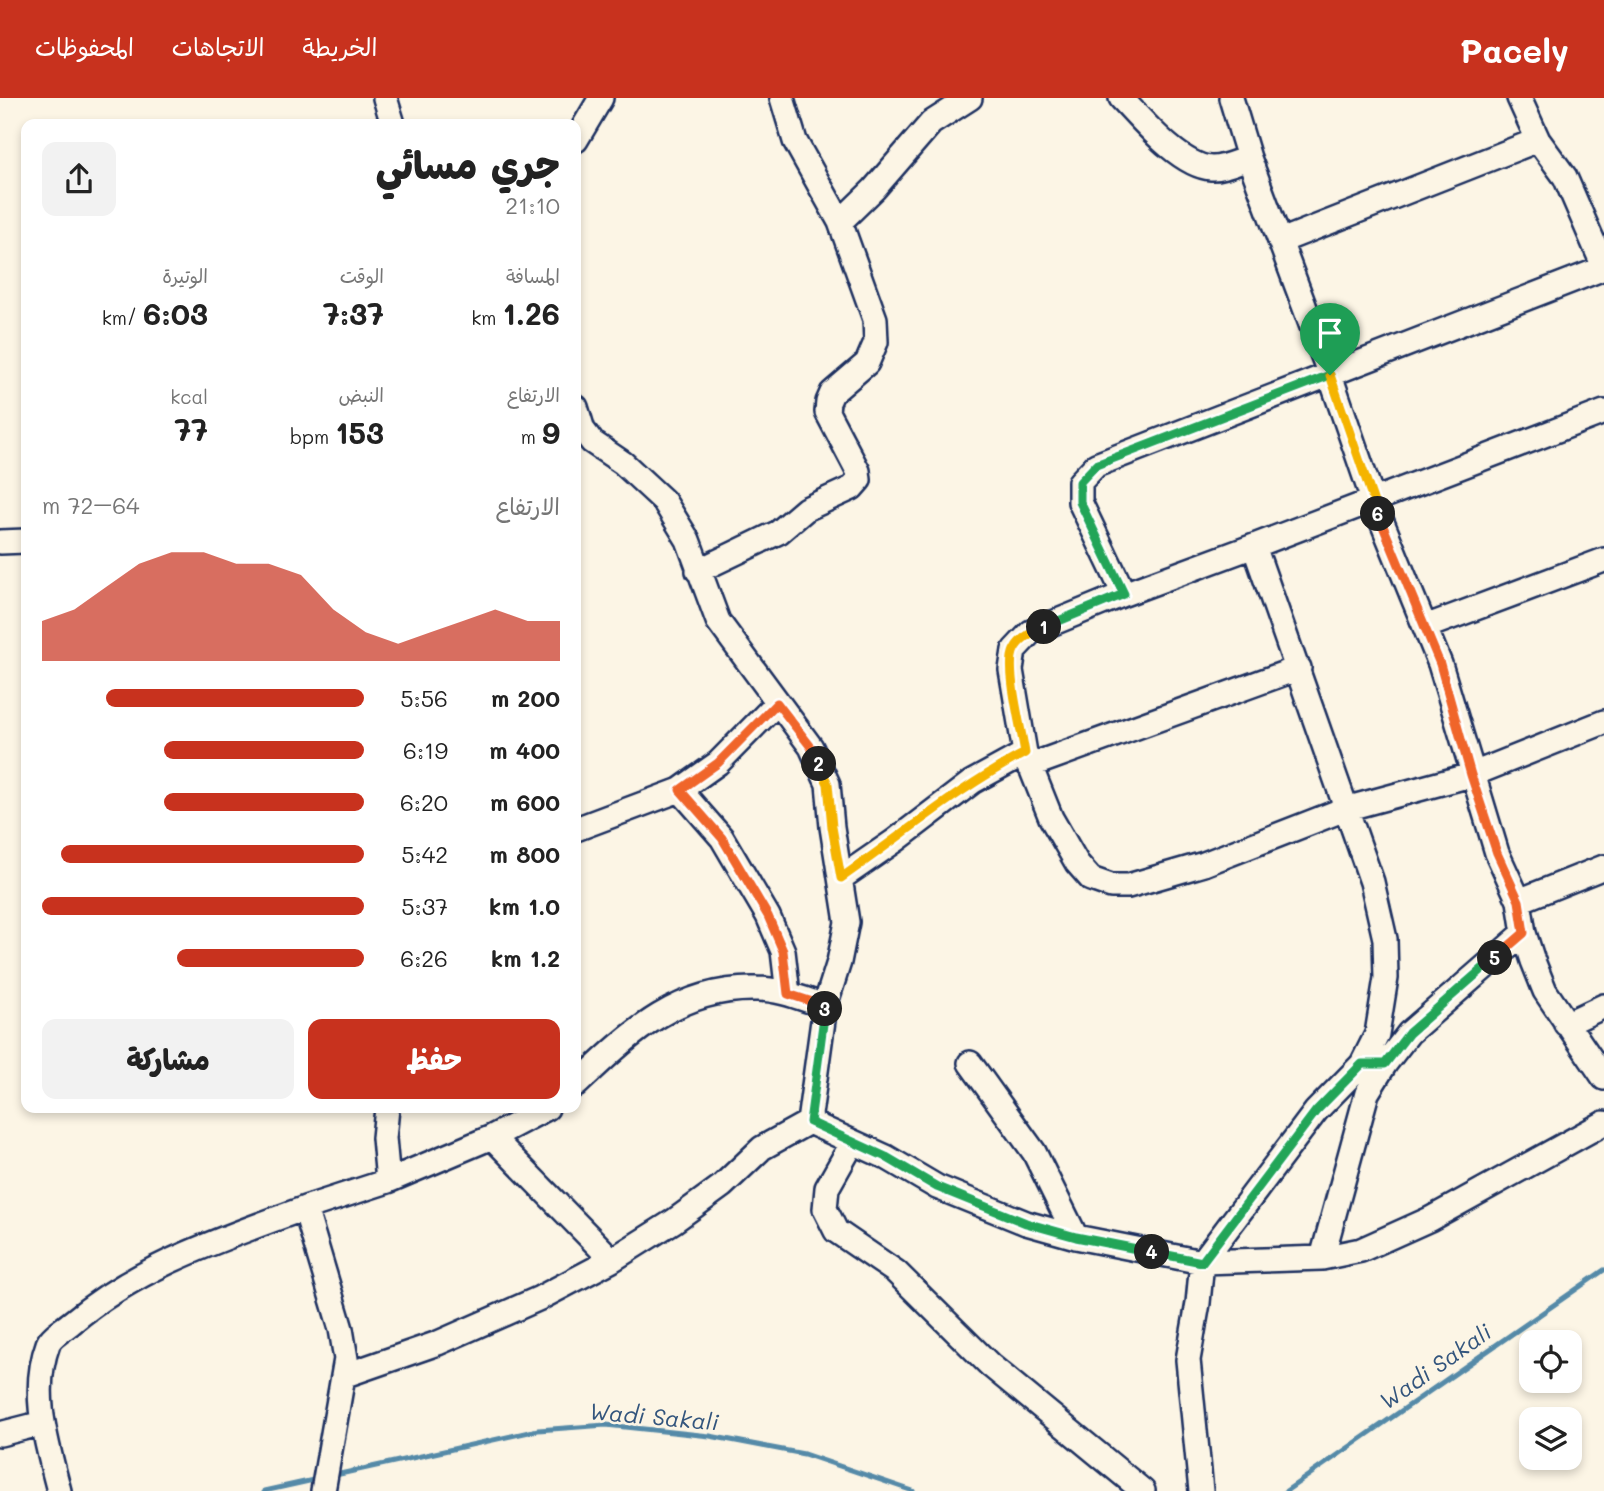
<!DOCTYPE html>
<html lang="ar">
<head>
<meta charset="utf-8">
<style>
  :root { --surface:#fff; --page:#f2f2f2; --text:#222; --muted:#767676; --accent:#c8321e }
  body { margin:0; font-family:Mali,"Playpen Sans Arabic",sans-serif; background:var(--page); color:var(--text); direction:rtl; height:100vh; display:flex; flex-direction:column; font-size:26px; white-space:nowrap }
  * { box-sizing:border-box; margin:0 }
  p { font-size:23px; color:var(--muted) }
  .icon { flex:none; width:38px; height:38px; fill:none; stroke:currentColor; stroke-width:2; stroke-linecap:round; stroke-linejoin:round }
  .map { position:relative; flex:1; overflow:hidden; direction:ltr }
  .panel { position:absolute; left:21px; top:21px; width:560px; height:994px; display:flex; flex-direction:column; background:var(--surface); border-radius:14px; box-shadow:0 4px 10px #0003; direction:rtl }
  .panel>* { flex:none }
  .fabs { position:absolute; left:1519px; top:1232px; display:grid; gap:14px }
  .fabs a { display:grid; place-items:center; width:63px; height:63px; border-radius:14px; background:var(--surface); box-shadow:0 4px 10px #0003; font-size:35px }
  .pin { position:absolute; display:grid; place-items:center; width:60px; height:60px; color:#fff; margin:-72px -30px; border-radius:50% 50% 50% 0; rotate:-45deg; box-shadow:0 0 7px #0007 }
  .pin .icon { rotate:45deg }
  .km { position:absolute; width:35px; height:35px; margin:-18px; border-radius:50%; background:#222; color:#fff; font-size:19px; line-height:35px; text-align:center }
  .round { display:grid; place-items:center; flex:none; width:74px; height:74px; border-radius:14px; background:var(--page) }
  .overview { display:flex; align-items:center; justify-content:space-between; height:119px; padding:0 21px }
  h1 { font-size:38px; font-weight:800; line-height:52px }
  .stats { display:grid; grid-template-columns:repeat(3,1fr); gap:10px; height:119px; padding:7px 21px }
  .stats div { display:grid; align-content:center }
  .stats b { font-size:30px; font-weight:800 }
  .stats small { font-size:19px; font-weight:400 }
  .stats p { font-size:19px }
  .chart { height:196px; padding:14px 21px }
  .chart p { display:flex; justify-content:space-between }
  .chart svg { width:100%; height:126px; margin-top:7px; fill:var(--accent); opacity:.7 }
  .primary-button { display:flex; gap:14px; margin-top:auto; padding:14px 21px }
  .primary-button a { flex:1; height:80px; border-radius:14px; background:var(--accent); color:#fff; font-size:28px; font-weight:800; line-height:80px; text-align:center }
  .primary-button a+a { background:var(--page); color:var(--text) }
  ul { padding:0 21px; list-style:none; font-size:23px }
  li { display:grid; grid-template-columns:112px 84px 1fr; align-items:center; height:52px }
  li i { height:18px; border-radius:9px; background:var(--accent) }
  header { display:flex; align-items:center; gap:42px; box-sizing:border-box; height:98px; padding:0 35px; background:var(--accent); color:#fff }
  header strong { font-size:33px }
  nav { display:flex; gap:38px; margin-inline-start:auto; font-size:24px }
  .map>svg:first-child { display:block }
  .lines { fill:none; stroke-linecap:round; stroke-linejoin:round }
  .stream { stroke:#558aa8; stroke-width:5 }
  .minor-casing { stroke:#1b2f5e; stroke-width:28 }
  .minor { stroke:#fcf5e5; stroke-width:23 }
  .split-1-casing { stroke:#fff; stroke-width:14 }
  .split-2-casing { stroke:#fff; stroke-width:14 }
  .split-3-casing { stroke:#fff; stroke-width:14 }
  .split-4-casing { stroke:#fff; stroke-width:14 }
  .split-5-casing { stroke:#fff; stroke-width:14 }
  .split-6-casing { stroke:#fff; stroke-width:14 }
  .split-7-casing { stroke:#fff; stroke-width:14 }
  .split-1 { stroke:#22a559; stroke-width:9 }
  .split-2 { stroke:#f5b400; stroke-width:9 }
  .split-3 { stroke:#f0652b; stroke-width:9 }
  .split-4 { stroke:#22a559; stroke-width:9 }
  .split-5 { stroke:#22a559; stroke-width:9 }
  .split-6 { stroke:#f0652b; stroke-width:9 }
  .split-7 { stroke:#f5b400; stroke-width:9 }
  .labels { text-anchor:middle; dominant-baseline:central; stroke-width:5; stroke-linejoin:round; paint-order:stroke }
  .water-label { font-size:23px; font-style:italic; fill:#33557d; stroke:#fcf5e5 }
</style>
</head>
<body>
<header>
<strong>Pacely</strong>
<nav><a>الخريطة</a><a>الاتجاهات</a><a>المحفوظات</a></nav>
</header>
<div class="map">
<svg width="1604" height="1393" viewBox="0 0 1604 1393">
  <rect width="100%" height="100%" fill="#fcf5e5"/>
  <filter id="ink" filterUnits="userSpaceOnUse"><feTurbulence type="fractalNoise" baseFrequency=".0143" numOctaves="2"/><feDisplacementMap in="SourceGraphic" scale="14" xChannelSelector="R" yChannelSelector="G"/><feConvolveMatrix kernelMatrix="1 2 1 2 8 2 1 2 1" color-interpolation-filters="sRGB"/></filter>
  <g filter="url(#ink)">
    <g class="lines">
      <!-- stream -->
      <path class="stream" d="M331 1378 538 1332 606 1327 710 1338 804 1356 913 1393
        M264 1393 318 1381
        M1286 1393 1604 1172"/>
      <defs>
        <path id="minor" d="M385 0 393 26
          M1121 0C1142 22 1180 68 1211 70 1222 71 1238 63 1249 60
          M1231 0 1249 60 1330 277 1373 402 1440 566 1497 755 1519 803 1524 835 1533 863 1545 893 1604 980
          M1519 0 1538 42 1565 79 1604 169
          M576 42 601 0
          M840 124 874 91 931 25 970 0
          M1281 143 1538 42
          M576 309 583 332 592 344 623 365 664 403 688 442 718 523 811 649 828 686 832 729 847 824 839 864 825 908 809 1024
          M1604 314 1254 448 1124 496 1031 534 1014 552 1011 572 1025 655 1051 720 1077 765 1091 781 1111 788H1128L1204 766 1345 711 1471 677 1604 624
          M0 444 26 443
          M698 473 779 434 806 411 852 390 859 382 858 373 827 314 828 304 832 295 867 265 876 244 875 221 840 124 795 43 782 0
          M1124 496 1080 404V384L1096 367 1604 170
          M1425 529 1604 462
          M1029 668 1299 570
          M680 692 722 740 768 818 783 853 788 896
          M576 731 680 692 718 665 777 605
          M841 780 896 742 972 684 1025 655
          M1519 803 1604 769
          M1566 926 1604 908
          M970 965 1034 1054 1076 1139
          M576 987C629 937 677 889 757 891 780 891 803 901 825 908
          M809 1024 886 1059 937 1089 1026 1125 1076 1139 1202 1164 1322 1160 1361 1152 1430 1121 1604 1025
          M492 1039 612 1162
          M853 1044 827 1090 825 1111 836 1133 896 1174 990 1267 1143 1393
          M388 1083 492 1039 547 1010
          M1322 1160 1367 995 1385 966 1409 935 1524 835
          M343 1278 438 1245 540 1200 612 1162 674 1123 722 1088 762 1050 809 1024
          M0 1336 43 1325
          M59 1393C47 1345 30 1295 48 1246 51 1238 64 1231 71 1225 140 1167 222 1141 305 1110
          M323 1393 346 1261 341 1231 305 1110 388 1083 384 1040 387 1010
          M1201 1393 1188 1262 1198 1205 1202 1164 1316 1013 1362 966 1377 936 1386 880 1385 841 1372 784 1254 448"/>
      </defs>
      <!-- minor casing -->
      <use href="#minor" class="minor-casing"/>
      <!-- minor -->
      <use href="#minor" class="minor"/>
    </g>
  </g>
  <g class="lines" filter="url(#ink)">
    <defs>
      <path id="split-1" d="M1044 529 1124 496 1080 404V384L1096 367 1330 277"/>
      <path id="split-2" d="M819 666 828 686 832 729 841 780C903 737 959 689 1025 655 1022 633 1005 570 1014 552 1019 541 1034 533 1044 529"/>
      <path id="split-3" d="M819 666 811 649 777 605 718 665 680 692 722 740 768 818 783 853 788 896 825 908V911"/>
      <path id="split-4" d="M825 911 810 1024 886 1059 937 1089 1026 1125 1076 1139 1152 1154"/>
      <path id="split-5" d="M1152 1154 1202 1164 1316 1013 1362 966H1385L1409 935 1495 860"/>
      <path id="split-6" d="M1378 416 1440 566 1471 677 1497 755 1519 803 1524 835 1495 860"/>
      <path id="split-7" d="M1330 277 1378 416"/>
    </defs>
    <!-- split-1 casing -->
    <use href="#split-1" class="split-1-casing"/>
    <!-- split-2 casing -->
    <use href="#split-2" class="split-2-casing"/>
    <!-- split-3 casing -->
    <use href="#split-3" class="split-3-casing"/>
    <!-- split-4 casing -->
    <use href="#split-4" class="split-4-casing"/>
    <!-- split-5 casing -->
    <use href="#split-5" class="split-5-casing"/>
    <!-- split-6 casing -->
    <use href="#split-6" class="split-6-casing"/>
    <!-- split-7 casing -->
    <use href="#split-7" class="split-7-casing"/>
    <!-- split-1 -->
    <use href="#split-1" class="split-1"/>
    <!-- split-2 -->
    <use href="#split-2" class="split-2"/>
    <!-- split-3 -->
    <use href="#split-3" class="split-3"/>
    <!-- split-4 -->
    <use href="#split-4" class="split-4"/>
    <!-- split-5 -->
    <use href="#split-5" class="split-5"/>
    <!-- split-6 -->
    <use href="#split-6" class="split-6"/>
    <!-- split-7 -->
    <use href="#split-7" class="split-7"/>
  </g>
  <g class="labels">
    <!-- water labels -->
    <g class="water-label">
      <text transform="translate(1435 1268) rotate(-35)">Wadi Sakali</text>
      <text transform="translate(654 1318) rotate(5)">Wadi Sakali</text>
    </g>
  </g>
</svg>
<div class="fabs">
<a><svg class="icon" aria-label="locate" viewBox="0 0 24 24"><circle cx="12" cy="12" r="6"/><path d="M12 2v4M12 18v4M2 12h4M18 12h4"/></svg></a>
<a><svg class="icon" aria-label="layers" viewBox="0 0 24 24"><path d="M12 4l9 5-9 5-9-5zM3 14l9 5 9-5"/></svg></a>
</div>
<div class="pin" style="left:1330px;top:277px;background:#1e9e55"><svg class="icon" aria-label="arrive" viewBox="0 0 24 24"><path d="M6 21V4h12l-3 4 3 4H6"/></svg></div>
<b class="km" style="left:1044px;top:529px">1</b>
<b class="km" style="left:819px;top:666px">2</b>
<b class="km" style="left:825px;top:911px">3</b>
<b class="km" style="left:1152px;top:1154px">4</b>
<b class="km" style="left:1495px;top:860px">5</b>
<b class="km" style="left:1378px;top:416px">6</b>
<section class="panel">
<div class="overview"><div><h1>جري مسائي</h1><p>21:10</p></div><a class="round"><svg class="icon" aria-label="share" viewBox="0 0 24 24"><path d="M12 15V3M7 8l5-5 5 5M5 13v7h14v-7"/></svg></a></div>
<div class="stats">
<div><p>المسافة</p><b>1.26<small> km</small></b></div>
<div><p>الوقت</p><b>7:37</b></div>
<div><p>الوتيرة</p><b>6:03<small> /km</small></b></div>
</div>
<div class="stats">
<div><p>الارتفاع</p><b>9<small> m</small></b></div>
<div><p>النبض</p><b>153<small> bpm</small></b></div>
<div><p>kcal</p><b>77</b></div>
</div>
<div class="chart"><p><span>الارتفاع</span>64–72 m</p>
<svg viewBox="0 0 160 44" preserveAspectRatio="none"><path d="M0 44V30L10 26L20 18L30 10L40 6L50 6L60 10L70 10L80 14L90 26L100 34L110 38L120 34L130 30L140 26L150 30L160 30V44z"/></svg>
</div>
<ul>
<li><b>200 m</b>5:56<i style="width:80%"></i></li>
<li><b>400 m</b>6:19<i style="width:62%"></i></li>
<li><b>600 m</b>6:20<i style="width:62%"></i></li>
<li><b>800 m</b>5:42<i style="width:94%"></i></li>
<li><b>1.0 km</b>5:37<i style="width:100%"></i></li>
<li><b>1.2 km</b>6:26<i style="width:58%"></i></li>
</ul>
<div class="primary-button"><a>حفظ</a><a>مشاركة</a></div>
</section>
</div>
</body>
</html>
